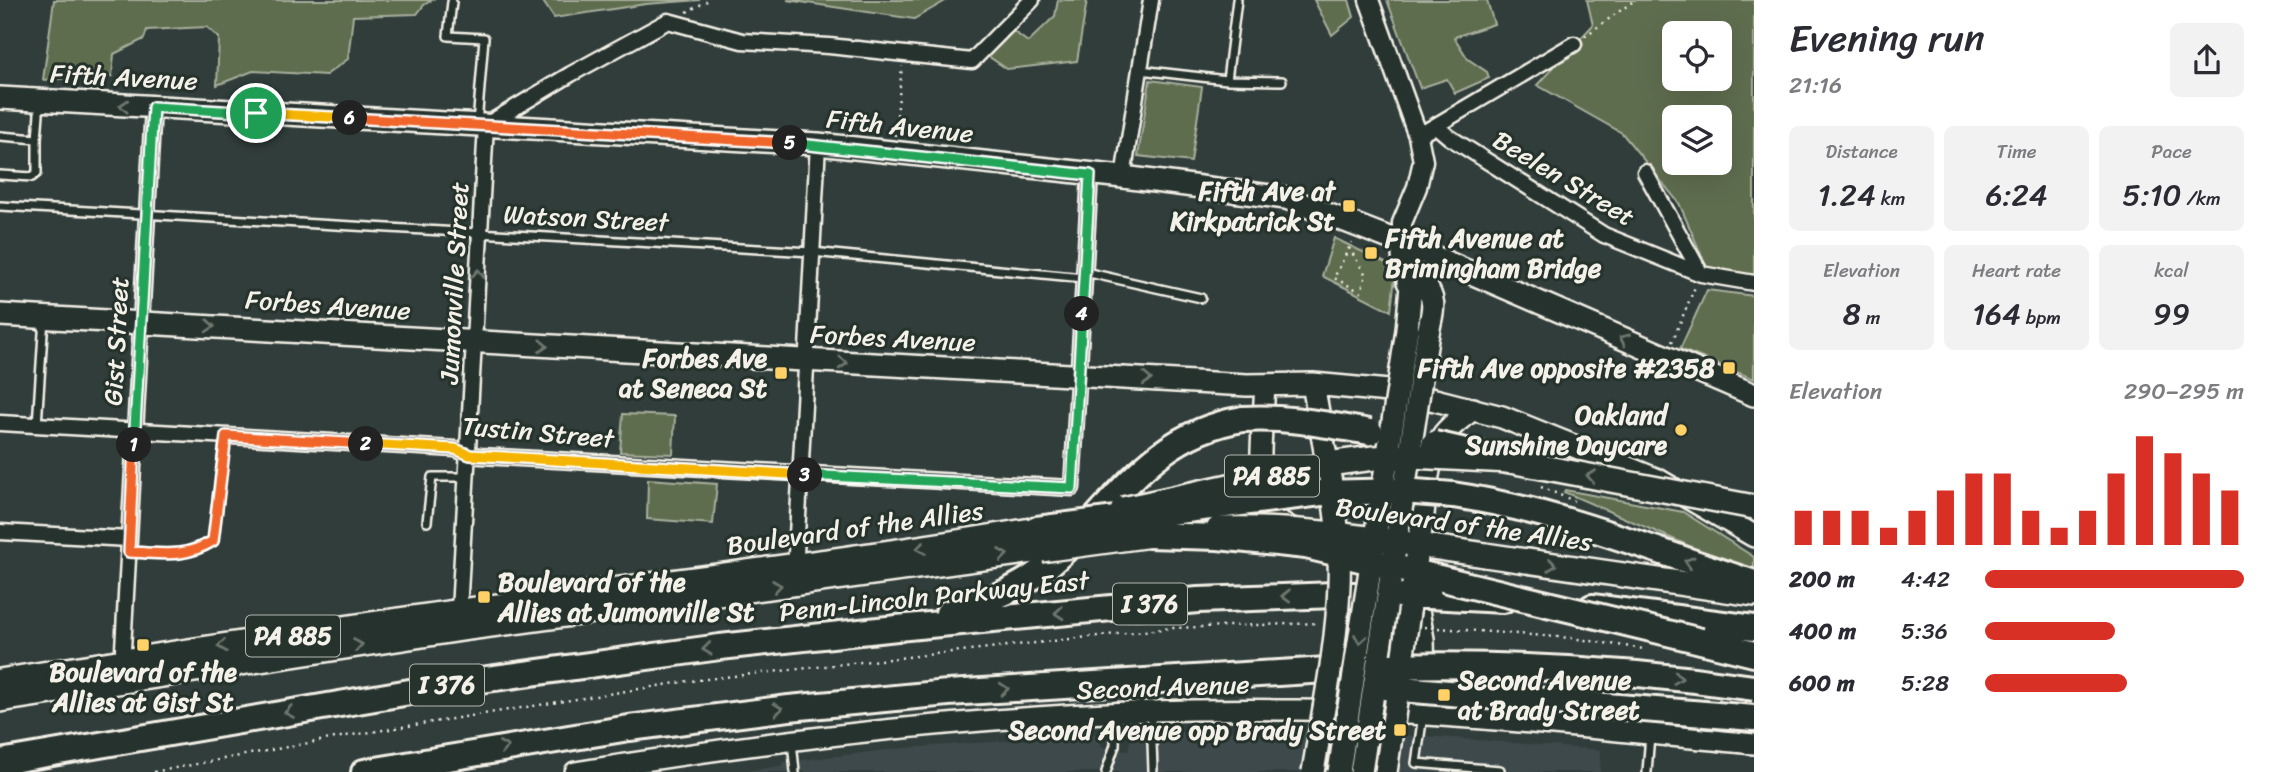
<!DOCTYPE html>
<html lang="en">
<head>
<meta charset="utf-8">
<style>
  :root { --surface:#fff; --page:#f2f2f3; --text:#2b2b33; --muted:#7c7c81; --accent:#d93025 }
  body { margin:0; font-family:Sriracha,sans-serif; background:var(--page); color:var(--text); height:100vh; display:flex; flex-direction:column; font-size:26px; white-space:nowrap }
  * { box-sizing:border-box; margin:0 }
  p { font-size:23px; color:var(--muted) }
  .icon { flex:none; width:38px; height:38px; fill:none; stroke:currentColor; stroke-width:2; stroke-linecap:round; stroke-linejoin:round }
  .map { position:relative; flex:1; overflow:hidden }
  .side { display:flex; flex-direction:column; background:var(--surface); width:525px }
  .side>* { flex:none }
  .tools { position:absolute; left:1662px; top:21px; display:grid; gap:14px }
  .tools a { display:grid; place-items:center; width:70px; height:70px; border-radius:10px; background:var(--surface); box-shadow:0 7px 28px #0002; font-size:35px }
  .pin { position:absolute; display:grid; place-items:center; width:60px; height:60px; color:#fff; margin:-30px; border:4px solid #fff; border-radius:50%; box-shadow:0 2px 7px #0007 }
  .km { position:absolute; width:35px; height:35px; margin:-18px; border-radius:50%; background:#222; color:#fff; font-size:19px; line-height:35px; text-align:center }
  .round { display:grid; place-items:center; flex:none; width:74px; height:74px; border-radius:10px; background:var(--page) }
  .summary { display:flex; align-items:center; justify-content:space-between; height:119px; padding:0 35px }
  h1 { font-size:38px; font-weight:600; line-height:52px }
  .metrics { display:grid; grid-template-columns:repeat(3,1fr); gap:10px; height:119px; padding:7px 35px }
  .metrics div { display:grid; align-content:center; border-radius:10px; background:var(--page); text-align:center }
  .metrics b { font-size:30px; font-weight:600 }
  .metrics small { font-size:19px; font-weight:400 }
  .metrics p { font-size:19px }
  .chart { height:196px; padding:14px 35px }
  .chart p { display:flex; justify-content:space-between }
  .chart svg { width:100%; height:126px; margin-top:7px; stroke:var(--accent); stroke-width:6 }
  ul { padding:0 35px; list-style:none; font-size:23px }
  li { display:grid; grid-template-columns:112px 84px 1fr; align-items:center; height:52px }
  li i { height:18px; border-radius:9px; background:var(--accent) }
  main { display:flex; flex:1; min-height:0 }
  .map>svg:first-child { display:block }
  .built { fill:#3c494c }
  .green { fill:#5e6d4f; stroke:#a9af9c; stroke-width:2; fill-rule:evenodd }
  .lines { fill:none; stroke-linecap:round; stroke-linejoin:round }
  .service-casing { stroke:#f4f1e8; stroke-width:12 }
  .minor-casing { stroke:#f4f1e8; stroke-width:19 }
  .tertiary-casing { stroke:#f4f1e8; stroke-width:23 }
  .secondary-casing { stroke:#f4f1e8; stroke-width:24 }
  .primary-casing { stroke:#f4f1e8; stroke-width:26 }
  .trunk-casing { stroke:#f4f1e8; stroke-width:28 }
  .motorway-casing { stroke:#f4f1e8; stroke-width:30 }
  .path { stroke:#f4f1e8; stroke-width:2.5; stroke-dasharray:2 5; stroke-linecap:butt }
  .service { stroke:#26332d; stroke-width:7 }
  .minor { stroke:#26332d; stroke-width:14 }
  .tertiary { stroke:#26332d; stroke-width:18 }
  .secondary { stroke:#26332d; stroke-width:19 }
  .primary { stroke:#26332d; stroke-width:21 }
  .trunk { stroke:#26332d; stroke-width:23 }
  .motorway { stroke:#26332d; stroke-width:24 }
  .primary-bridge-casing { stroke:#f4f1e8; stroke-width:26; stroke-linecap:butt }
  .trunk-bridge-casing { stroke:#f4f1e8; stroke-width:28; stroke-linecap:butt }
  .motorway-bridge-casing { stroke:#f4f1e8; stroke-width:30; stroke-linecap:butt }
  .path-bridge { stroke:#f4f1e8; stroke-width:2.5; stroke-dasharray:2 5; stroke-linecap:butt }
  .primary-bridge { stroke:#26332d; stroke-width:21 }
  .trunk-bridge { stroke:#26332d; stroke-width:23 }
  .motorway-bridge { stroke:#26332d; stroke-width:24 }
  .oneway { stroke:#6e766e }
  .split-1-casing { stroke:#fff; stroke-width:14 }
  .split-2-casing { stroke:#fff; stroke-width:14 }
  .split-3-casing { stroke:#fff; stroke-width:14 }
  .split-4-casing { stroke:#fff; stroke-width:14 }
  .split-5-casing { stroke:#fff; stroke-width:14 }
  .split-6-casing { stroke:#fff; stroke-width:14 }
  .split-7-casing { stroke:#fff; stroke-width:14 }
  .split-1 { stroke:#22a559; stroke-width:9 }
  .split-2 { stroke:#f0652b; stroke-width:9 }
  .split-3 { stroke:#f5b400; stroke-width:9 }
  .split-4 { stroke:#22a559; stroke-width:9 }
  .split-5 { stroke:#22a559; stroke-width:9 }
  .split-6 { stroke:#f0652b; stroke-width:9 }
  .split-7 { stroke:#f5b400; stroke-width:9 }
  .poi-dot { fill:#ffd166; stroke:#26332d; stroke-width:2.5 }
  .labels { text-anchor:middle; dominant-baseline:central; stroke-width:6; stroke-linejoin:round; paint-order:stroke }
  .shield { fill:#26332d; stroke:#b6b8b0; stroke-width:2 }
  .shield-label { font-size:24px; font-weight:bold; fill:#f4f1e8 }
  .street-label { font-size:26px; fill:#f4f1e8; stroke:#26332d }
  .poi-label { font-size:26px; font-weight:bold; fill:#f4f1e8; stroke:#26332d; text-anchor:end }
</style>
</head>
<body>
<main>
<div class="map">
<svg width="1754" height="772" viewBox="0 0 1754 772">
  <rect width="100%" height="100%" fill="#303d3b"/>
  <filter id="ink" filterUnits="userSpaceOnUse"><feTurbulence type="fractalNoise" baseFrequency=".0143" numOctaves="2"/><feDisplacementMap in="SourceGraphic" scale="14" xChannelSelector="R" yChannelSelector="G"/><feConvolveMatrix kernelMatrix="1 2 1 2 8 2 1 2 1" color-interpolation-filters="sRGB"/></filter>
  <g filter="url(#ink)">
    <!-- built -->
    <path class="built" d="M1268 730 1440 737 1601 750 1600 772H740L781 766 784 762 905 748 1096 734 1101 747 1128 750 1132 734Z"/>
    <!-- green -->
    <path class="green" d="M54 0H432L424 5 417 14 353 16 348 59 326 75 253 71 217 85 219 38 207 27 147 30 144 39 114 54 112 76 43 80Z
      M542 0H700L646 4 554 18Z
      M787 0H947L914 19Z
      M1058 0H1087L1077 61 1007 69 988 56 1013 31 1028 42 1055 16Z
      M1314 0H1349L1354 17 1332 35Z
      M1387 0H1487L1494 24 1454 37 1468 59 1487 72 1489 78 1455 93 1447 79 1420 88Z
      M1587 0H1754V276L1708 270 1679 203 1622 133 1537 85 1593 25ZM1675 33H1720V79H1675ZM1675 117H1720V163H1675Z
      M1150 80 1202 87 1191 162 1138 156Z
      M1334 238 1396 268 1391 311 1322 276Z
      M1707 290 1754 296V379L1680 349Z
      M623 414 675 416 673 454 620 452Z
      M648 479 717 484 713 524 647 519Z
      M1565 490 1683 512 1754 557V570L1701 551 1564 492Z"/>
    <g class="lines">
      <defs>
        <path id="service" d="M452 2 448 36 484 38 477 124
          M1140 70 1227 80 1282 81
          M1227 80 1237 0
          M0 136 37 139
          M0 175 32 177 37 173V139L40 101
          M0 206 812 252 1084 278
          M1085 272 1201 298
          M37 425 44 318
          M427 522 432 477H467
          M129 552C162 553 183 559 213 541L225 436
          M1151 715 1153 770
          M1423 715 1416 763 1500 770
          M792 741 795 772
          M1106 772 1115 745 1116 714
          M1647 772 1650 735"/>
        <path id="minor" d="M1436 126 1449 137 1604 235 1701 274 1754 283
          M1418 136 1574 44
          M1645 172 1701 274
          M1123 177 1151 0
          M0 423 455 449 470 455 481 456 1072 488 1090 175
          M0 532 129 539
          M796 554 818 144
          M459 611 486 125 571 74 668 21 742 41 829 46 972 61 1032 0
          M126 660 123 649 153 107"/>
        <path id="tertiary" d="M1369 0 1418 136 1423 161 1417 187 1402 223V243"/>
        <path id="secondary" d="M1265 385C1264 415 1254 485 1269 509 1276 520 1287 526 1299 531
          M1415 587 1424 639 1425 678
          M575 772C811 733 1059 706 1297 710 1450 712 1602 730 1754 744"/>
        <path id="primary" d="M0 98 818 144 1123 177 1286 198 1402 243 1754 395
          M1402 243 1404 266 1411 286 1407 330
          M1408 282 1424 284C1438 302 1432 311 1428 333
          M0 315 1247 385 1313 384 1389 391 1435 400 1502 417 1658 480 1754 536
          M1313 384 1325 451
          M1421 529C1426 499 1425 459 1444 434 1452 424 1463 417 1473 409"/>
        <path id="trunk" d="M1485 555 1754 594
          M0 681C211 646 422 616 634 587 768 569 903 552 1037 529
          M0 700 462 629 1041 550"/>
        <path id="motorway" d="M1453 495C1556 510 1655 551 1754 583
          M1429 596 1503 600
          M1592 607 1754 628
          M948 613C981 604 1013 592 1041 571 1112 515 1143 435 1243 419
          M1701 641 1754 654
          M1594 705 1754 718
          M0 762 480 680 720 647 897 628 1198 600 1335 595H1388
          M364 772 629 728 789 708 948 693 1376 667"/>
      </defs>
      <!-- service casing -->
      <use href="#service" class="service-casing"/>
      <!-- minor casing -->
      <use href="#minor" class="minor-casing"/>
      <!-- tertiary casing -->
      <use href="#tertiary" class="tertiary-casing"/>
      <!-- secondary casing -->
      <use href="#secondary" class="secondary-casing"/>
      <!-- primary casing -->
      <use href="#primary" class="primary-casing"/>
      <!-- trunk casing -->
      <use href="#trunk" class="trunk-casing"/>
      <!-- motorway casing -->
      <use href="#motorway" class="motorway-casing"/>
      <!-- path -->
      <path class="path" d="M687 12 709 0
        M1585 36 1635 0
        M895 136 902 66
        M1349 248 1366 275 1361 292 1334 278 1352 242
        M1672 342 1695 287
        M1541 487 1574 501
        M1438 628 1571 638 1644 649
        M154 772 346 736 689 681 1171 628 1319 623"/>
      <!-- service -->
      <use href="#service" class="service"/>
      <!-- minor -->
      <use href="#minor" class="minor"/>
      <!-- tertiary -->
      <use href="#tertiary" class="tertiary"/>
      <!-- secondary -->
      <use href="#secondary" class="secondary"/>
      <!-- primary -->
      <use href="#primary" class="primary"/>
      <!-- trunk -->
      <use href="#trunk" class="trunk"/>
      <!-- motorway -->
      <use href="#motorway" class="motorway"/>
      <defs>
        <path id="primary-bridge" d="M1313 772C1323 710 1337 647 1339 585 1341 540 1334 495 1325 451
          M1339 772 1407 330
          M1361 772 1428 333
          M1386 772 1421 529"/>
        <path id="trunk-bridge" d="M1123 509 1335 463 1374 458 1412 456 1510 461 1754 507
          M1218 529C1308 526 1396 542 1485 555
          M1041 550 1166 533"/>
        <path id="motorway-bridge" d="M1243 419C1287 416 1327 425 1370 432
          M1434 444 1510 461
          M1037 529 1321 493 1403 491 1453 495
          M1147 535 1218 537 1306 546 1701 641
          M1403 596H1429
          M1390 666C1512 663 1633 670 1754 688
          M1389 688 1594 705"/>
      </defs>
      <!-- primary-bridge casing -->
      <use href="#primary-bridge" class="primary-bridge-casing"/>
      <!-- trunk-bridge casing -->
      <use href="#trunk-bridge" class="trunk-bridge-casing"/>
      <!-- motorway-bridge casing -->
      <use href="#motorway-bridge" class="motorway-bridge-casing"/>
      <!-- path-bridge -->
      <path class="path-bridge" d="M1424 627 1435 628"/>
      <!-- primary-bridge -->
      <use href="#primary-bridge" class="primary-bridge"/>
      <!-- trunk-bridge -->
      <use href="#trunk-bridge" class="trunk-bridge"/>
      <!-- motorway-bridge -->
      <use href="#motorway-bridge" class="motorway-bridge"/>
    </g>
    <!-- one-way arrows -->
    <defs><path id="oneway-chevron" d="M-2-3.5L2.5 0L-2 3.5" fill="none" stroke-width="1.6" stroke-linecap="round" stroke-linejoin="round" transform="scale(1.75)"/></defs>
    <g class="oneway">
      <use href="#oneway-chevron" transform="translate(124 106) rotate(-177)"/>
      <use href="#oneway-chevron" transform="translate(478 274) rotate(-87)"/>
      <use href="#oneway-chevron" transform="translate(210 326) rotate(4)"/>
      <use href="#oneway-chevron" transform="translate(1624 339) rotate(-157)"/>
      <use href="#oneway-chevron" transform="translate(543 346) rotate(3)"/>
      <use href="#oneway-chevron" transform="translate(843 363) rotate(3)"/>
      <use href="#oneway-chevron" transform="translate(1147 379) rotate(3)"/>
      <use href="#oneway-chevron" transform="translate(1591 476) rotate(-169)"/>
      <use href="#oneway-chevron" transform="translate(921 548) rotate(172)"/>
      <use href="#oneway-chevron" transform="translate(1003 555) rotate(-8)"/>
      <use href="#oneway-chevron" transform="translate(1689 562) rotate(-162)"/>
      <use href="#oneway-chevron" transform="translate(1552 565) rotate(8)"/>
      <use href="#oneway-chevron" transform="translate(777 586) rotate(-8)"/>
      <use href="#oneway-chevron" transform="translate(1286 596) rotate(179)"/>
      <use href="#oneway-chevron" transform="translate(1059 613) rotate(175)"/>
      <use href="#oneway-chevron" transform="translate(1360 639) rotate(99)"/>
      <use href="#oneway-chevron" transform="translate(358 645) rotate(-9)"/>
      <use href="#oneway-chevron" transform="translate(222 646) rotate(172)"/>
      <use href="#oneway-chevron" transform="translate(707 649) rotate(173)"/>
      <use href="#oneway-chevron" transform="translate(1678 678) rotate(7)"/>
      <use href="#oneway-chevron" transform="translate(1004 689) rotate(-4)"/>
      <use href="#oneway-chevron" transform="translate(778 709) rotate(-7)"/>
      <use href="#oneway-chevron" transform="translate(289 712) rotate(170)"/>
      <use href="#oneway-chevron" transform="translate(504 747) rotate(-10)"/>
    </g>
  </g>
  <g class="lines" filter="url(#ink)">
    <defs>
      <path id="split-1" d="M134 445 153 107 256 113"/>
      <path id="split-2" d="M134 445 129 552C162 553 183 559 213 541L226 436 366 444"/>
      <path id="split-3" d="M366 444 455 449 470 455 805 475"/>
      <path id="split-4" d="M805 475 1072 488 1082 314"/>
      <path id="split-5" d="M790 143 1090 175 1082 314"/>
      <path id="split-6" d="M350 118 790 143"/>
      <path id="split-7" d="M256 113 350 118"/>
    </defs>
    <!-- split-1 casing -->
    <use href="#split-1" class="split-1-casing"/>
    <!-- split-2 casing -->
    <use href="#split-2" class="split-2-casing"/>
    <!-- split-3 casing -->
    <use href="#split-3" class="split-3-casing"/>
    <!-- split-4 casing -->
    <use href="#split-4" class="split-4-casing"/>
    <!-- split-5 casing -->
    <use href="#split-5" class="split-5-casing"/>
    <!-- split-6 casing -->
    <use href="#split-6" class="split-6-casing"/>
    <!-- split-7 casing -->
    <use href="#split-7" class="split-7-casing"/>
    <!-- split-1 -->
    <use href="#split-1" class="split-1"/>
    <!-- split-2 -->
    <use href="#split-2" class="split-2"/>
    <!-- split-3 -->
    <use href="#split-3" class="split-3"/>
    <!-- split-4 -->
    <use href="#split-4" class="split-4"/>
    <!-- split-5 -->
    <use href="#split-5" class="split-5"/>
    <!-- split-6 -->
    <use href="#split-6" class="split-6"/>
    <!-- split-7 -->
    <use href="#split-7" class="split-7"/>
  </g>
  <!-- markers -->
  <g class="poi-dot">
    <rect x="1342" y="199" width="14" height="14" rx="3.5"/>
    <rect x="1364" y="246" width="14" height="14" rx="3.5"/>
    <rect x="1722" y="361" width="14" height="14" rx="3.5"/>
    <rect x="774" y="366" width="14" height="14" rx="3.5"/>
    <circle cx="1681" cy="430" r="7"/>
    <rect x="477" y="590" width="14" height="14" rx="3.5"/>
    <rect x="136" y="638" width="14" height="14" rx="3.5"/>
    <rect x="1437" y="688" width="14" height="14" rx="3.5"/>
    <rect x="1393" y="723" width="14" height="14" rx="3.5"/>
  </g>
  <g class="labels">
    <!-- shield labels -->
    <g class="shield">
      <rect x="1225" y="455.5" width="94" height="41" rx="5"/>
      <rect x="1113" y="583.5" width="74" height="41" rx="5"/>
      <rect x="246" y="615.5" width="94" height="41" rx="5"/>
      <rect x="410" y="664.5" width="74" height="41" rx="5"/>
    </g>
    <g class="shield-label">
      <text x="1272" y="476">PA 885</text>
      <text x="1150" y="604">I 376</text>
      <text x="293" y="636">PA 885</text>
      <text x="447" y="685">I 376</text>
    </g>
    <!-- street labels -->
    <g class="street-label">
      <text transform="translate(124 77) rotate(3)">Fifth Avenue</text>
      <text transform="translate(900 126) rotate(6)">Fifth Avenue</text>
      <text transform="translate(1564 178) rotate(31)">Beelen Street</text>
      <text transform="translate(586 218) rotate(3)">Watson Street</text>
      <text transform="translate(454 283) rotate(-87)">Jumonville Street</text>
      <text transform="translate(328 305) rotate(4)">Forbes Avenue</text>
      <text transform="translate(893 338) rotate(3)">Forbes Avenue</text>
      <text transform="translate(116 341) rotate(-87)">Gist Street</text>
      <text transform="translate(538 432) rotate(5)">Tustin Street</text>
      <text transform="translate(1464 524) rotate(8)">Boulevard of the Allies</text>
      <text transform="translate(855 528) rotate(-8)">Boulevard of the Allies</text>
      <text transform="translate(934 596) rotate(-6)">Penn-Lincoln Parkway East</text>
      <text transform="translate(1163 687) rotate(-2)">Second Avenue</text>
    </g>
    <!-- poi labels -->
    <g class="poi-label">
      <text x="1335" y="191">Fifth Ave at<tspan x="1335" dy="30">Kirkpatrick St</tspan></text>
      <text x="1385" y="238" text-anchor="start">Fifth Avenue at<tspan x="1385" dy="30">Brimingham Bridge</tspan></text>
      <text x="767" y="358">Forbes Ave<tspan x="767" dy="30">at Seneca St</tspan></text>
      <text x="1715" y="368">Fifth Ave opposite #2358</text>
      <text x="1667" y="415">Oakland<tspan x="1667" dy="30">Sunshine Daycare</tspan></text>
      <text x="498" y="582" text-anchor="start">Boulevard of the<tspan x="498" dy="30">Allies at Jumonville St</tspan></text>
      <text x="143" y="672" text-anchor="middle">Boulevard of the<tspan x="143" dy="30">Allies at Gist St</tspan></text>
      <text x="1458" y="680" text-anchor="start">Second Avenue<tspan x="1458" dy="30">at Brady Street</tspan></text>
      <text x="1386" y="730">Second Avenue opp Brady Street</text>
    </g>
  </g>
</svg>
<div class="tools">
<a><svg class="icon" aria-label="locate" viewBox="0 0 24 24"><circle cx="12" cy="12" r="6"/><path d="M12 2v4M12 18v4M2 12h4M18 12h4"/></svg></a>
<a><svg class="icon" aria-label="layers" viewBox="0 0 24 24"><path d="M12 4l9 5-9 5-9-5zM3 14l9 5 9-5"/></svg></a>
</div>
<div class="pin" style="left:256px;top:113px;background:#1e9e55"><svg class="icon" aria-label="arrive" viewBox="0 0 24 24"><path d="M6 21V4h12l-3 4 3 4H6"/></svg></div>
<b class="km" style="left:134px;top:445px">1</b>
<b class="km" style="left:366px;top:444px">2</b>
<b class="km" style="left:805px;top:475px">3</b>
<b class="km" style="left:1082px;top:314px">4</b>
<b class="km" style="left:790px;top:143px">5</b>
<b class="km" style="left:350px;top:118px">6</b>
</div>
<section class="side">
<div class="summary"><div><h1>Evening run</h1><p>21:16</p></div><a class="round"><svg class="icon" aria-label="share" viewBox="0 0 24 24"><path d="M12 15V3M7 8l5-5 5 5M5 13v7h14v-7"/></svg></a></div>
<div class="metrics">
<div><p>Distance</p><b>1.24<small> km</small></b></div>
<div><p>Time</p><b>6:24</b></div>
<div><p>Pace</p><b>5:10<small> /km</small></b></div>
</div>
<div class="metrics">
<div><p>Elevation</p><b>8<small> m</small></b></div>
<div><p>Heart rate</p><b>164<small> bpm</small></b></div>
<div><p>kcal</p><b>99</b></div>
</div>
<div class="chart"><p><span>Elevation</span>290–295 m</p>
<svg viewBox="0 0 160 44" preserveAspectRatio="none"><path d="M5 44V32M15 44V32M25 44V32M35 44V38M45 44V32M55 44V25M65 44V19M75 44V19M85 44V32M95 44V38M105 44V32M115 44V19M125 44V6M135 44V12M145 44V19M155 44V25"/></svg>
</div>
<ul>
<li><b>200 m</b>4:42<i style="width:100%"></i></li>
<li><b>400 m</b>5:36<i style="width:50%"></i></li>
<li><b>600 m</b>5:28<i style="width:55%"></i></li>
</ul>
</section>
</main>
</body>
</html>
